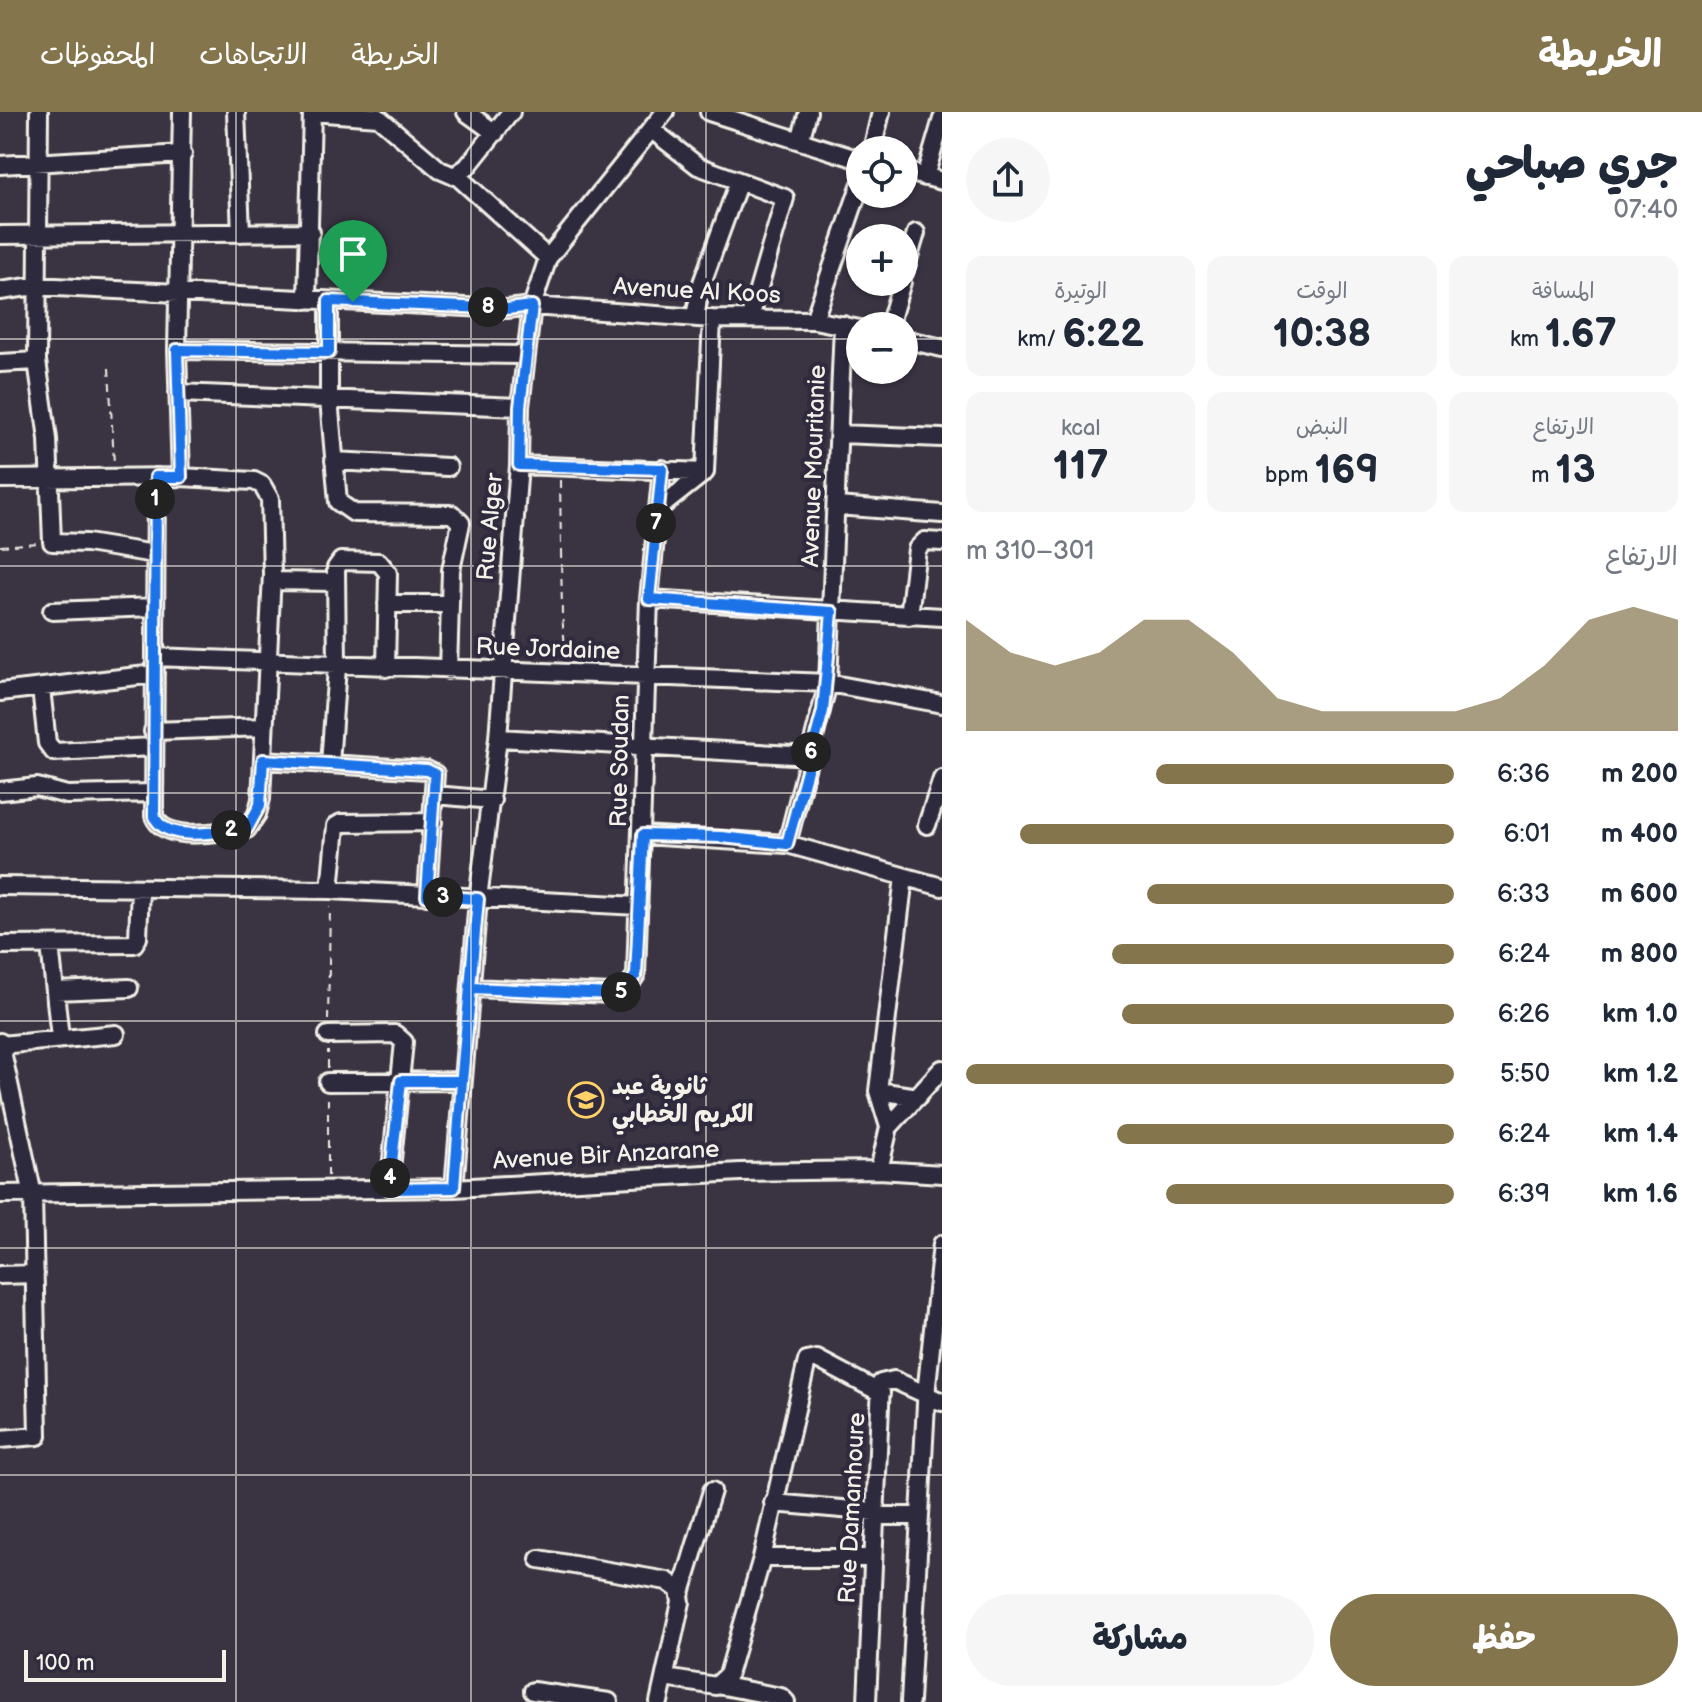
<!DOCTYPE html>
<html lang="ar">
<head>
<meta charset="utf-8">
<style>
  :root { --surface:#fff; --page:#f6f6f7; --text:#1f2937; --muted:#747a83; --accent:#84754c }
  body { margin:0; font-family:"Balsamiq Sans","Playpen Sans Arabic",sans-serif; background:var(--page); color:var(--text); direction:rtl; height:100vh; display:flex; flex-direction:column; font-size:30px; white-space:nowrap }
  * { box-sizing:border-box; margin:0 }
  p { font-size:26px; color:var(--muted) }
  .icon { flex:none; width:44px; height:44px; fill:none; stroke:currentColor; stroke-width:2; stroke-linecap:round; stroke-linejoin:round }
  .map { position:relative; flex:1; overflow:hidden; direction:ltr }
  .sheet { display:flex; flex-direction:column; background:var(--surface); width:760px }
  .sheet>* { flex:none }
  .fabs { position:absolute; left:846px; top:24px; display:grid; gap:16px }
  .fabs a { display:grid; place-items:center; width:72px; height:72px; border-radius:50%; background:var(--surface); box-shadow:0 2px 6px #0004; font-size:40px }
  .scale { position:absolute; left:24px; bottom:20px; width:202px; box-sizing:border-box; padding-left:8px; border:4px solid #f4f1e8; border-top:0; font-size:22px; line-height:28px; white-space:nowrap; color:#f4f1e8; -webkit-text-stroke:6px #2f2a3d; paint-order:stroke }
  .pin { position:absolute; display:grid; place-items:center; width:68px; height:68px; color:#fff; margin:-82px -34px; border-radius:50% 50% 50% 0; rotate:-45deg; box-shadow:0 0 8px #0007 }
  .pin .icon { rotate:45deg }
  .km { position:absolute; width:40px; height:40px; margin:-20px; border-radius:50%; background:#222; color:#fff; font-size:22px; line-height:40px; text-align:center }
  .round { display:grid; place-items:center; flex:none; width:84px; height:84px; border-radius:42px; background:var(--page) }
  .headline { display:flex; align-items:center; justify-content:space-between; height:136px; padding:0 24px }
  h1 { font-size:44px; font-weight:800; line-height:60px }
  .metrics { display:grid; grid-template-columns:repeat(3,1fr); gap:12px; height:136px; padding:8px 24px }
  .metrics div { display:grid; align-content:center; border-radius:16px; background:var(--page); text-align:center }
  .metrics b { font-size:40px; font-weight:800 }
  .metrics small { font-size:22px; font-weight:400 }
  .metrics p { font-size:22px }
  .chart { height:224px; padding:16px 24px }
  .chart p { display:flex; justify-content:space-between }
  .chart svg { width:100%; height:144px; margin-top:8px; fill:var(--accent); opacity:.7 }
  .primary-button { display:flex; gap:16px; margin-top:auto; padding:16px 24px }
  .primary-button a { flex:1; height:92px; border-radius:48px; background:var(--accent); color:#fff; font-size:32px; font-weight:800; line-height:92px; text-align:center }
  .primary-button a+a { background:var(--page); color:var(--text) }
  ul { padding:0 24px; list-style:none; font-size:26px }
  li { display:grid; grid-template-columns:128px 96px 1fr; align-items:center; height:60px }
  li i { height:20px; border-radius:10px; background:var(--accent) }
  header { display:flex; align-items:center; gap:48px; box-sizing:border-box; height:112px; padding:0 40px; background:var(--accent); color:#fff }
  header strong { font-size:38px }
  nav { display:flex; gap:44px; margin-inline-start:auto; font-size:28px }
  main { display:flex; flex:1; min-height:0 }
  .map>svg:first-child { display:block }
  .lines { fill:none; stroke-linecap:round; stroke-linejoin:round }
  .minor-casing { stroke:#f4f1e8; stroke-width:22 }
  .path { stroke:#f4f1e8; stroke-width:2; stroke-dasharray:8 6; stroke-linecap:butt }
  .minor { stroke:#2f2a3d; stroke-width:16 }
  .route-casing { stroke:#fff; stroke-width:16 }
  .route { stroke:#1a73e8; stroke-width:10 }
  .grid { fill:none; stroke:#f4f1e8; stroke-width:2; stroke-opacity:0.55 }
  .labels { text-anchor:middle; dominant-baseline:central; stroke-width:8; stroke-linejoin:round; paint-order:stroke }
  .street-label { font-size:24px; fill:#f4f1e8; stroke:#2f2a3d }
  .poi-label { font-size:24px; font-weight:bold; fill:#f4f1e8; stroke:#2f2a3d; text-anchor:start }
</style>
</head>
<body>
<header>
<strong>الخريطة</strong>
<nav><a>الخريطة</a><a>الاتجاهات</a><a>المحفوظات</a></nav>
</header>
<main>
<section class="sheet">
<div class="headline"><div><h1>جري صباحي</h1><p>07:40</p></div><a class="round"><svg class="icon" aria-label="share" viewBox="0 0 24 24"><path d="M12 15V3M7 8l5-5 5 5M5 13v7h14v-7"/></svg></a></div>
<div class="metrics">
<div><p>المسافة</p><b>1.67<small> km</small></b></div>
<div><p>الوقت</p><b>10:38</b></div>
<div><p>الوتيرة</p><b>6:22<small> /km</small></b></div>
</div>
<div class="metrics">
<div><p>الارتفاع</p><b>13<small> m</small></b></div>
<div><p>النبض</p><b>169<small> bpm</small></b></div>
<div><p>kcal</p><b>117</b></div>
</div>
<div class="chart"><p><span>الارتفاع</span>301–310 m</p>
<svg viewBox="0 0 160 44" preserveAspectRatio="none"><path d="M0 44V10L10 20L20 24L30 20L40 10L50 10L60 20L70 34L80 38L90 38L100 38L110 38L120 34L130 24L140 10L150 6L160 10V44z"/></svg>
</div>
<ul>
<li><b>200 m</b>6:36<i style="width:61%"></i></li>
<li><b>400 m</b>6:01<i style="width:89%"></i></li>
<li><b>600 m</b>6:33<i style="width:63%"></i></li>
<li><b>800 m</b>6:24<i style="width:70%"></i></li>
<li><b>1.0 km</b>6:26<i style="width:68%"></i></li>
<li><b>1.2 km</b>5:50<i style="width:100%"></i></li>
<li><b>1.4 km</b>6:24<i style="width:69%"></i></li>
<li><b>1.6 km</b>6:39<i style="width:59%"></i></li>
</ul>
<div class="primary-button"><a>حفظ</a><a>مشاركة</a></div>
</section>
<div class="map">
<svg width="942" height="1590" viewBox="0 0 942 1590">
  <rect width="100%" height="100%" fill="#3a3342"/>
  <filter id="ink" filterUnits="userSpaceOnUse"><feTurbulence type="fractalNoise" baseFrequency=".0125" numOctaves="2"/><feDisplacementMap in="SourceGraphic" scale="16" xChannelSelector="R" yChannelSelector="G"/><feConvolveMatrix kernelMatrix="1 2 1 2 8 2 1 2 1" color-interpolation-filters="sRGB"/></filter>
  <g filter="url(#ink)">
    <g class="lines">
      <defs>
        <path id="minor" d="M39 0 37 249 48 327 52 430 87 431 154 442
          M236 0 241 121
          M312 0 378 5 440 58 454 64 467 55 511 0
          M466 0 495 21
          M709 0 860 48
          M652 18 698 54 739 69
          M800 29 808 0
          M872 38 881 0
          M0 53 183 42
          M904 59 942 69
          M456 63 548 146
          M925 65 942 7
          M0 123 311 120
          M904 161 916 121
          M0 179 35 174 507 197 532 194 712 207 814 208 860 217
          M307 188 312 0
          M329 189V287L338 390 354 401 452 402 461 411 451 458 448 558
          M695 204 702 171 739 69 785 86 750 206
          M814 208 860 74
          M889 214 902 170
          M904 227 942 236
          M177 238 525 243
          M0 251 37 249
          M178 281 520 295
          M840 322 942 326
          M334 349 448 355
          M519 353 705 360 712 207
          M156 365 154 704C166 733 222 718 247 717L257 702 261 687 272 462 270 387 262 373 254 369 181 365 177 238 182 0
          M0 367 181 365
          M837 394 942 402
          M658 397 705 360
          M272 469 336 470
          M649 487 942 505
          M387 492H448
          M52 499 154 495
          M909 504 917 437 925 429 942 430
          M155 545 828 571 942 592
          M41 576 47 631 54 640 153 635
          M0 580 155 562
          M153 619 264 615
          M498 626 810 644
          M263 648 427 658 435 662 427 784
          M330 652 337 555 336 456 341 449 379 450 388 461 386 556
          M0 679 37 675 67 683 154 681
          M435 683 492 688
          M927 713 942 667
          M643 723 787 732 942 775
          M787 732 828 571 843 213
          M0 774 330 778 639 794
          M330 778 336 714 341 711 433 710
          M0 833 134 832 138 826 140 776
          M50 833 60 926
          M471 876 612 882 628 875 636 863 649 487 662 357
          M55 879 129 876
          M328 923 395 922 404 930 389 1077
          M0 930 33 1083 38 1324 0 1327
          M1 933 116 922
          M328 970 462 969
          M878 979 918 985
          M889 1015 878 979 904 765
          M879 1058 889 1015 942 957
          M454 1076 478 787 498 626 519 353 520 295 532 194 548 146 665 0
          M0 1082 454 1076 740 1060 879 1058 942 1062
          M0 1163 35 1162
          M773 1391 876 1400
          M875 1404H919
          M762 1446H873
          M539 1447 667 1469 679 1478 681 1490 659 1590
          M681 1481 712 1379
          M665 1566 716 1574 728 1563 762 1446 807 1249 817 1247 881 1281
          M718 1573 781 1585 786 1590
          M533 1579 609 1590
          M867 1590 881 1271 894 1268 942 1290
          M910 1590 927 1273 942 1132"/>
      </defs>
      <!-- minor casing -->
      <use href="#minor" class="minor-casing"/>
      <!-- path -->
      <path class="path" d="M109 256 114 352
        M560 368 562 504 566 545
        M0 434 39 431
        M328 908 330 795
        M328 956V939
        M328 1064V987"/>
      <!-- minor -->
      <use href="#minor" class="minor"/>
    </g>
  </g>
  <g class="lines" filter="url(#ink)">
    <defs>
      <path id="route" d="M353 190 329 189V240L177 238 181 365H156L154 704C167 733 221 718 247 717L260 693 263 648 427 658 435 662 427 784 478 787 462 963V969L454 1076 389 1077 401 969H462L471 876 612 882 628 875 636 863 643 723 721 725 787 732 823 599 832 500 649 487 662 357 519 353 520 295 532 194 507 197 353 190"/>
    </defs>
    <!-- route casing -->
    <use href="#route" class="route-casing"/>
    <!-- route -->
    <use href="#route" class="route"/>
  </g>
  <!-- grid -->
  <path class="grid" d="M236 0V1590M471 0V1590M706 0V1590M0 227H860M904 227H942M0 454H942M0 681H942M0 909H942M0 1136H942M0 1363H942"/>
  <!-- icons -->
  <defs>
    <symbol id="school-ring" viewBox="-11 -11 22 22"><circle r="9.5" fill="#2f2a3d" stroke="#ffd166" stroke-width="1.5"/><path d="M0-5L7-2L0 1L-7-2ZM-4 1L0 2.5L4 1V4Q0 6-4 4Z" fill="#ffd166"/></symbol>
  </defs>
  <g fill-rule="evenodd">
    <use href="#school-ring" x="566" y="968" width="40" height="40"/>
  </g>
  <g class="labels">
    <!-- street labels -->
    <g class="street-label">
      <text transform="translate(697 179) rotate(3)">Avenue Al Koos</text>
      <text transform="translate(814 354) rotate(-88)">Avenue Mouritanie</text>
      <text transform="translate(490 415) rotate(-85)">Rue Alger</text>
      <text transform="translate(548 537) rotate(2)">Rue Jordaine</text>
      <text transform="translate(620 649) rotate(-89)">Rue Soudan</text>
      <text transform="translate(606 1043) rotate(-3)">Avenue Bir Anzarane</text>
      <text transform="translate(852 1396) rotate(-87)">Rue Damanhoure</text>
    </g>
    <!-- poi labels -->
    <g class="poi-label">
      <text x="612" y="974">ثانوية عبد<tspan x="612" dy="28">الكريم الخطابي</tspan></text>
    </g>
  </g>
</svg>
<div class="fabs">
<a><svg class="icon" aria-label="locate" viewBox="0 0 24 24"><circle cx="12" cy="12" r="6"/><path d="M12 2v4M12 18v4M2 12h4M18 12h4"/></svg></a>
<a>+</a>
<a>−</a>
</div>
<div class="scale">100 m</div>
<div class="pin" style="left:353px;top:190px;background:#1e9e55"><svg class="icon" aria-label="arrive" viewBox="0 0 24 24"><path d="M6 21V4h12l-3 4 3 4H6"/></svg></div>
<b class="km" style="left:155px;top:387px">1</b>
<b class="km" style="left:231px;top:718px">2</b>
<b class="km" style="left:443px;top:785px">3</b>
<b class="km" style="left:390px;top:1066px">4</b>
<b class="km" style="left:621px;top:880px">5</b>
<b class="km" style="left:811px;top:640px">6</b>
<b class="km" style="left:656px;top:411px">7</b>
<b class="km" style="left:488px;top:195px">8</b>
</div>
</main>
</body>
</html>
